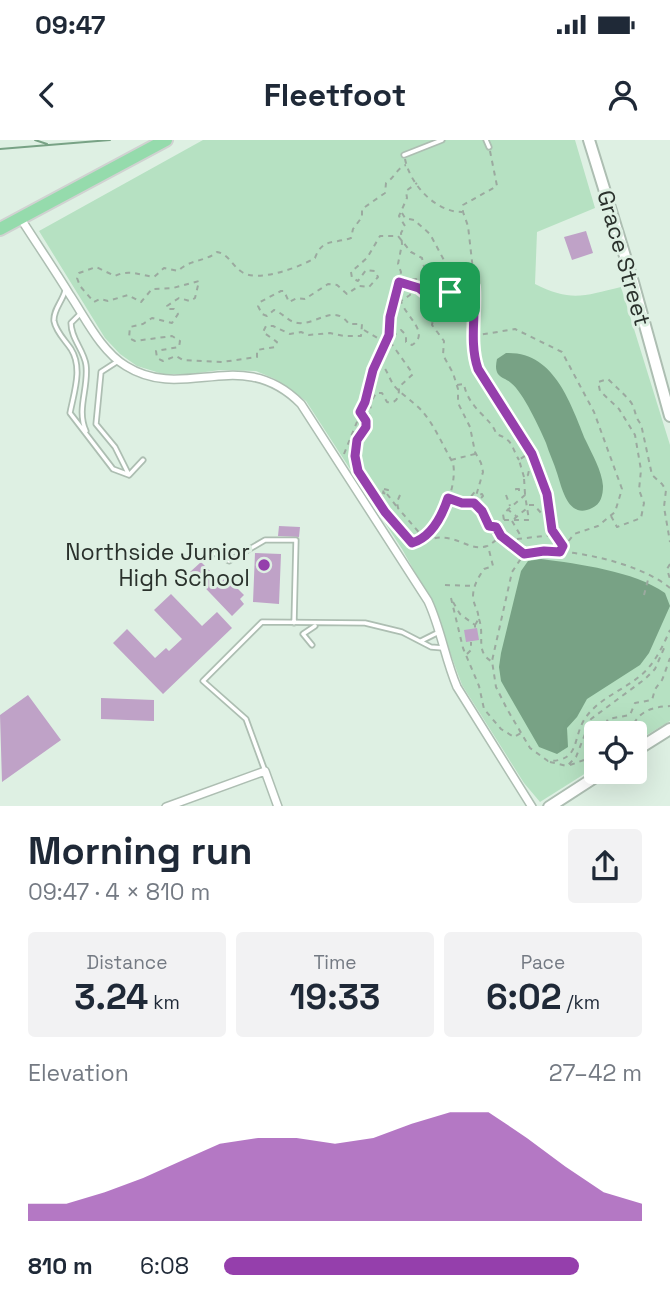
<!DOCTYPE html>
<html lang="en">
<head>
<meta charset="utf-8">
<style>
  :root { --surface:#fff; --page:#f2f2f3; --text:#1f2937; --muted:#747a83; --accent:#953fac }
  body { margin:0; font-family:"Space Grotesk",sans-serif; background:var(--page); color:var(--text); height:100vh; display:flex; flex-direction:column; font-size:26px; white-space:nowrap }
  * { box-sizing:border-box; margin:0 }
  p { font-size:23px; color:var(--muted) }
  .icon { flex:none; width:38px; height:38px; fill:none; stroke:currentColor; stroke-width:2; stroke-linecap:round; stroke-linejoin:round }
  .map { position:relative; height:666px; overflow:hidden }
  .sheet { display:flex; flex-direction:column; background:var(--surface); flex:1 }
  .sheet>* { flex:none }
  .buttons { position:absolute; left:584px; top:581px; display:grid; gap:14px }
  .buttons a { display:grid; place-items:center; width:63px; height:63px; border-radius:7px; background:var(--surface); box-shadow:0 7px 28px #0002; font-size:35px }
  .pin { position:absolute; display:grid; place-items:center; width:60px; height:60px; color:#fff; margin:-30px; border-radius:14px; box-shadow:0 4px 10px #0006 }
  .round { display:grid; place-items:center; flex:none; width:74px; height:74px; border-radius:7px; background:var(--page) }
  .overview { display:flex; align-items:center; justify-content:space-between; height:119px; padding:0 28px }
  h1 { font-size:38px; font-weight:700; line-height:52px }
  .figures { display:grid; grid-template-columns:repeat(3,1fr); gap:10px; height:119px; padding:7px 28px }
  .figures div { display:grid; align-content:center; border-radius:7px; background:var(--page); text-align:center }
  .figures b { font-size:35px; font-weight:700 }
  .figures small { font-size:19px; font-weight:400 }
  .figures p { font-size:19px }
  .chart { height:196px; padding:14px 28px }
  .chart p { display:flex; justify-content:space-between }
  .chart svg { width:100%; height:126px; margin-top:7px; fill:var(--accent); opacity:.7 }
  ul { padding:0 28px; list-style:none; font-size:23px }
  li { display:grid; grid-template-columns:112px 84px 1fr; align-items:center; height:52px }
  li i { height:18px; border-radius:9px; background:var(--accent) }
  .status { display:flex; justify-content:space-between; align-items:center; height:49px; padding:0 35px; background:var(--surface); direction:ltr }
  .status svg { height:19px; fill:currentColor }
  header { display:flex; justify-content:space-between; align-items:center; height:91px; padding:0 28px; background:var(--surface); font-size:32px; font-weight:700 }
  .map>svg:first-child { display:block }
  .green { fill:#b6e1c2 }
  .water { fill:#78a285 }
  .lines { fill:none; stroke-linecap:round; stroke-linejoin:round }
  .stream { stroke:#78a285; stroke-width:2 }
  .building { fill:#bfa2c7 }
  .lane-casing { stroke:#adbeb2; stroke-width:7 }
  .street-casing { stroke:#adbeb2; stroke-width:10 }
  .secondary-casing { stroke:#adbeb2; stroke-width:14 }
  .highway-casing { stroke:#d0d2d1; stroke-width:16 }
  .path { stroke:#9ba99f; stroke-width:2; stroke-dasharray:5 5; stroke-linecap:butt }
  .lane { stroke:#fff; stroke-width:3.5 }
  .street { stroke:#fff; stroke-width:7 }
  .secondary { stroke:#fff; stroke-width:10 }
  .highway { stroke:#95dbac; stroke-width:12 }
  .route-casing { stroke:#fff; stroke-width:14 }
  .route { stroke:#953fac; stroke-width:9 }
  .poi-dot { fill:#953fac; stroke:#def0e3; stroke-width:2.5 }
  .labels { text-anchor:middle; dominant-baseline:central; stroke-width:6; stroke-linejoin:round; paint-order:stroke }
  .street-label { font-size:23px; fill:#2a312c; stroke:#def0e3 }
  .poi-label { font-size:23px; fill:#2a312c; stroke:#def0e3; text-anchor:end }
</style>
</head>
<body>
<div class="status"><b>09:47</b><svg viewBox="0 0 49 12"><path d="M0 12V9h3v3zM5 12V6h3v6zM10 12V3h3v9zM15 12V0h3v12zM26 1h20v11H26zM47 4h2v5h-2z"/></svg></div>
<header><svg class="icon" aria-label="back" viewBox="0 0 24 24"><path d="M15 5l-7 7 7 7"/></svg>Fleetfoot<svg class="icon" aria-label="person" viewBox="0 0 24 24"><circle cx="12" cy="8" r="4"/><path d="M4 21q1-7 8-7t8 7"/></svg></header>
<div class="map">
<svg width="670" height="667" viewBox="0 0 670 667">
  <rect width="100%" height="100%" fill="#def0e3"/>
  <!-- green -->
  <path class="green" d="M203 0H575L595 68 537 92 535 144C571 162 584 156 621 147L670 305V581L635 602V593H597V626L540 662 524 643 462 545 431 461 402 409 306 261 275 239 256 231 220 230 191 234H163L137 226 120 214 105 198 39 91Z"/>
  <!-- water -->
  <path class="water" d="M506 213C555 211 571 265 586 301 592 314 602 331 603 346 603 355 601 364 592 368 568 380 562 348 557 333 554 323 549 313 546 303 540 289 523 252 511 243 507 239 502 239 498 234 495 229 496 224 497 219Z
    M541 419C579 424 634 431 665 453L670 466 649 513 640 525 587 559 577 577 567 588 568 607 557 614 539 607 501 541 499 527 501 513 521 431 528 421Z"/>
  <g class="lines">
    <!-- stream -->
    <path class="stream" d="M35 0 47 4
      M0 9 110 0"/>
  </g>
  <!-- building -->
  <path class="building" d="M586 91 593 113 572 120 564 97Z
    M279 386 300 387 299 397 278 396Z
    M255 413 281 414 279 464 253 462Z
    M201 422 221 442 226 437 244 455 240 459 244 464 232 476 190 432Z
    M171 454 202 486 217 472 232 488 163 554 113 503 127 489 155 518 166 508 169 511 182 499 154 470Z
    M477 488 479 500 466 502 464 490Z
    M28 555 61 600 2 642 0 575Z
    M101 558 154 560V581L101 579Z"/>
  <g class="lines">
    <defs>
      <path id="lane" d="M486 0 489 7
        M404 15 442 0
        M65 151C62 162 53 170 54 181 56 192 65 200 71 209 83 228 74 252 70 273L113 329 129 335 143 320
        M80 174 71 183C71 199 84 210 86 225 89 248 76 269 86 291
        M118 221 101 232 96 284 115 307 129 335
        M212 412 229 421 265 400H296L294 483
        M421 501 439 492
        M312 505 303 494 315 486
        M265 631 246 579 203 541 262 482 365 483 402 492 431 507 443 508"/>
      <path id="street" d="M21 79C37 104 54 129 70 155 86 179 101 211 126 226 185 263 242 204 301 264L428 461C441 489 445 519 457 547L532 667
        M166 667 265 631 278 667"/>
      <path id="secondary" d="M589 0 633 142 670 276
        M635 611 670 589
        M549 667 603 632"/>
      <path id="highway" d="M0 89 166 0"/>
    </defs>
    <!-- lane casing -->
    <use href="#lane" class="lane-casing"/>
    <!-- street casing -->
    <use href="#street" class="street-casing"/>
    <!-- secondary casing -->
    <use href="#secondary" class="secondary-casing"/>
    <!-- highway casing -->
    <use href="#highway" class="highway-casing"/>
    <!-- path -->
    <path class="path" d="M490 11 497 46 463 65V72L468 86 474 139 476 182 473 213 478 229 532 314 547 354 552 390 563 406
      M405 19C410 44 435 72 462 72
      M402 73 405 78 414 80 430 94 446 124 450 151 443 167V181H440L441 171 436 162 425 160 423 165 426 174 433 180 432 185 444 201 443 215 453 233 458 249V263L470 287 475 312 481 323 483 332 474 363 482 371 489 386 496 387
      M401 143 419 148 424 152 437 154 454 152 467 145 474 146
      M364 190 386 203
      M473 196 515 189 562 212 594 272 622 349 615 372 598 386 574 394 561 411
      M379 221C387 229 388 236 393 244 397 251 415 263 422 271 435 286 443 306 453 323 457 342 446 372 434 388 429 393 422 398 416 402L408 400 403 392 397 387 357 328 355 316 357 300 366 287 367 278 371 270 370 264 376 253H382L387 262C398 264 399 256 399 247L413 234 391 203 394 195 401 190 406 195V202L412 205C431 193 405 176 401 161L410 155 411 140 416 139 422 145 427 140 422 118 411 112 398 96H380L367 118 351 132 352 138 358 141 366 130 375 131 378 137 369 147 359 146 347 154 337 145 328 144 305 159 297 158 289 162 284 151H281L260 162 258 166 262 174 267 176 274 170C283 173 288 182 298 183 317 185 334 163 349 184H362L361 196H344L330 193 309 195 301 192 290 194 273 186H266L263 192 277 202 275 207 257 210V217L222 222 183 220 176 216 163 221 157 218 156 211 179 207 180 201 172 196 135 201 129 198 130 187 143 184 152 178 172 183 178 174 174 169H167V166L179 158 190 161 195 158 199 141 173 148 152 149 141 162 128 155 108 161 100 159 94 162 80 146 77 138 79 133 96 127 115 136C129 129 139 135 154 137L164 128 178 131C190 119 205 122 217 112 229 114 232 126 242 132 258 143 300 127 315 118 322 98 334 104 351 98L353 89 362 77V69L385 53 386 43C394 38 398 27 406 25
      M457 245 464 244C468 269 493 279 496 294 514 300 511 307 519 320
      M344 314 365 262 373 230 389 195 390 177 401 132 398 124 402 104 401 93 405 86 399 76 407 58 406 51 417 43
      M451 320 475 314
      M524 337 519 320 529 313
      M384 349 388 350 387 354 383 353Z
      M516 349H519V352H517Z
      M387 354 397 367
      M482 354 483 356 481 358 479 355Z
      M525 354 524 338 528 335 529 330 535 328
      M400 355 397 362 398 368 422 396
      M506 355 510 366
      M448 358 462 363 473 364
      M465 364 477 349
      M529 365H534L542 374 550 377
      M507 369 516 376
      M611 376 617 387 641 378 644 363 639 350 641 330 635 295 619 269 600 251 598 242 608 239C616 247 623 253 630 261 636 268 634 277 641 284L652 335 662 344 666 350 664 367 670 402
      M514 379 526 369
      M512 381 522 398
      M501 395 496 387 504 380H529L525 355 503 374 504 380
      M507 400 554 395
      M425 401C455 389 467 413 487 406 492 404 497 399 501 396L523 413
      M670 424 667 429 670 439
      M445 445 474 446
      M670 448C641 423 561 404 524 414L512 432 492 521 496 547 507 569 530 608 548 621C580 621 572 601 584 580 597 559 622 551 640 536 654 525 663 506 670 490
      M644 455 649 436
      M451 458 463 508 479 546 484 569 501 589 514 597 521 593
      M453 462 460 474 475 485V488
      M479 479C485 496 475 511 491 521
      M475 485C483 474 474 469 473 457 473 446 478 438 484 429L493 426 488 406
      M467 514 471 510V502
      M601 593 608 579 630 575 635 563 652 560C656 546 654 551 662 540 664 536 668 523 670 518
      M631 593C635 572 651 567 670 566
      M584 621 597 619
      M550 622 567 626 576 617 591 579 645 539 655 529 665 506
      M570 625 584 620 586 616 597 607"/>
    <!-- lane -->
    <use href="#lane" class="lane"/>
    <!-- street -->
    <use href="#street" class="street"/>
    <!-- secondary -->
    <use href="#secondary" class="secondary"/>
    <!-- highway -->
    <use href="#highway" class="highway"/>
  </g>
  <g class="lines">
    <defs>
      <path id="route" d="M399 142 419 148 424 152 437 155 454 152 467 145 474 147C476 175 469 203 478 229L532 314 547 354 552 390 563 406 560 412 544 411 524 414 501 396 496 387 489 386 482 371 474 363H462L448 358C442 376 432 397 412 403L385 372 358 331 355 316 357 300 366 287V281L360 272 365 262 373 230 389 195 390 177Z"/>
    </defs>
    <!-- route casing -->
    <use href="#route" class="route-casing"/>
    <!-- route -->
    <use href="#route" class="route"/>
  </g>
  <!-- markers -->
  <circle class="poi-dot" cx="264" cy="425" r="7"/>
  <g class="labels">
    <!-- street labels -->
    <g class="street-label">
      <text transform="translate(624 118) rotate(74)">Grace Street</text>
    </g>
    <!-- poi labels -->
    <g class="poi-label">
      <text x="250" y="412">Northside Junior<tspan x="250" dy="26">High School</tspan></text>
    </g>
  </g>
</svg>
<div class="buttons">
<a><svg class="icon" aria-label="locate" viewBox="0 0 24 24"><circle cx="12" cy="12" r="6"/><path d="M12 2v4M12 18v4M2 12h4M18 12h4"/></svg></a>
</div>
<div class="pin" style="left:450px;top:152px;background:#1e9e55"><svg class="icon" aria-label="arrive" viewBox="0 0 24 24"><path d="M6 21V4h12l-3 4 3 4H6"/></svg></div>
</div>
<section class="sheet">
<div class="overview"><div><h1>Morning run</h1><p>09:47 · 4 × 810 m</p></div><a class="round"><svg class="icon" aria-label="share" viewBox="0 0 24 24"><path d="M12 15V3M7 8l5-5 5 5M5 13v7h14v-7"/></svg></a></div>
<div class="figures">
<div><p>Distance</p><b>3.24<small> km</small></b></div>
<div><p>Time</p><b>19:33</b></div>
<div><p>Pace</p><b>6:02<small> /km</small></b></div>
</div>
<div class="chart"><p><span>Elevation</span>27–42 m</p>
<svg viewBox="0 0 160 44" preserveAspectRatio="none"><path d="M0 44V38L10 38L20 34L30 29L40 23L50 17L60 15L70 15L80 17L90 15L100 10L110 6L120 6L130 15L140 25L150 34L160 38V44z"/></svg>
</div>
<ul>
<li><b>810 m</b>6:08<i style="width:85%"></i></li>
</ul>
</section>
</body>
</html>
